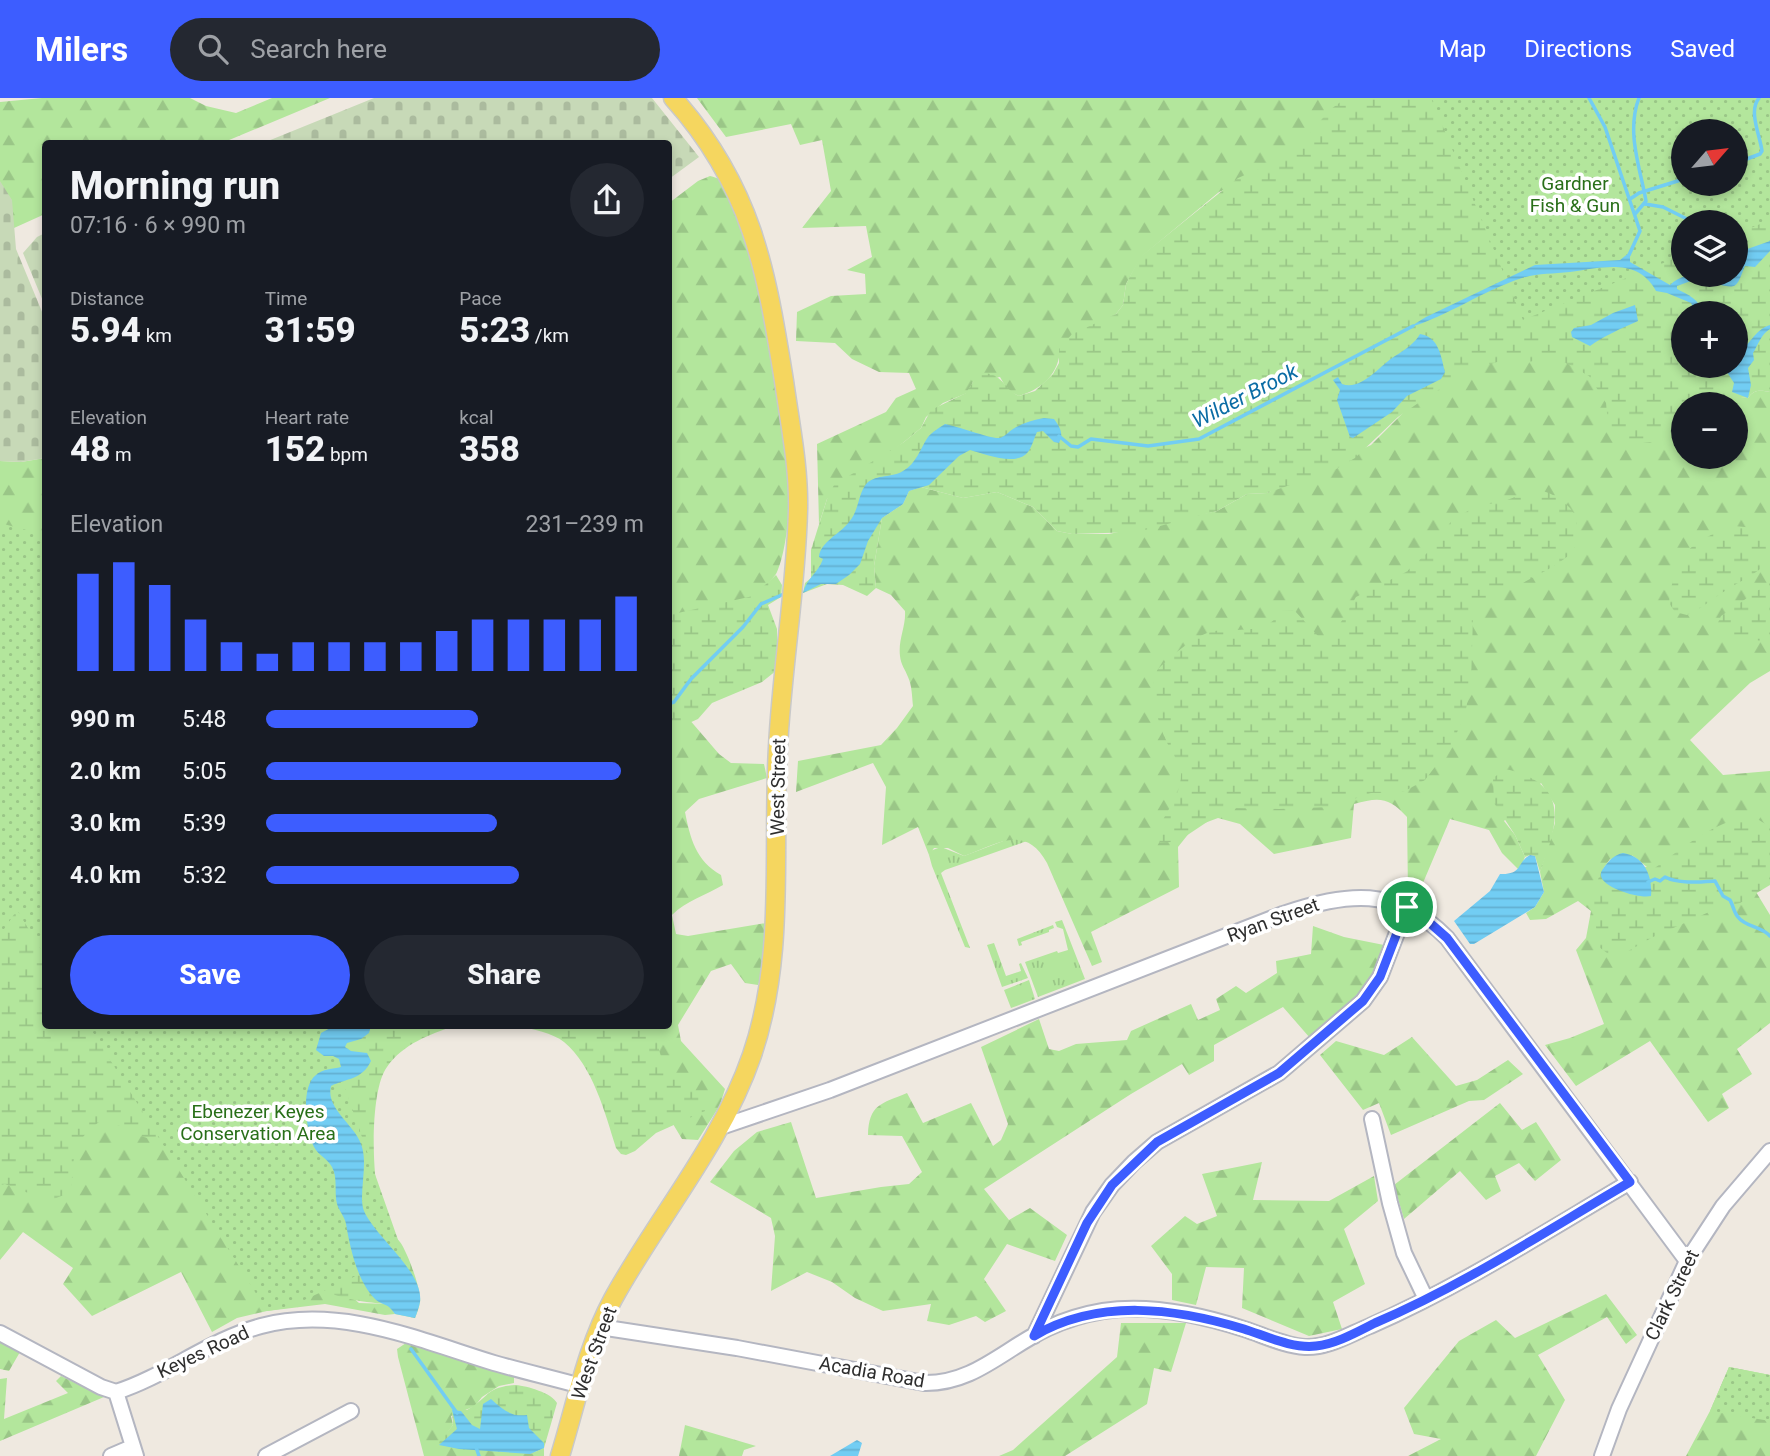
<!DOCTYPE html>
<html lang="en">
<head>
<meta charset="utf-8">
<style>
  :root { --surface:#171b24; --page:#242831; --text:#f1f3f6; --muted:#9ea1a6; --accent:#3d5dff }
  body { margin:0; font-family:Roboto,sans-serif; background:var(--page); color:var(--text); height:100vh; display:flex; flex-direction:column; font-size:26px; white-space:nowrap }
  * { box-sizing:border-box; margin:0 }
  p { font-size:23px; color:var(--muted) }
  .icon { flex:none; width:38px; height:38px; fill:none; stroke:currentColor; stroke-width:2; stroke-linecap:round; stroke-linejoin:round }
  .map { position:relative; flex:1; overflow:hidden }
  .drawer { position:absolute; left:42px; top:42px; width:630px; height:889px; display:flex; flex-direction:column; background:var(--surface); border-radius:7px; box-shadow:0 4px 10px #0003 }
  .drawer>* { flex:none }
  .needle { width:46px; rotate:62deg }
  .buttons { position:absolute; left:1671px; top:21px; display:grid; gap:14px }
  .buttons a { display:grid; place-items:center; width:77px; height:77px; border-radius:50%; background:var(--surface); box-shadow:0 4px 10px #0003; font-size:35px }
  .pin { position:absolute; display:grid; place-items:center; width:60px; height:60px; color:#fff; margin:-30px; border:4px solid #fff; border-radius:50%; box-shadow:0 2px 7px #0007 }
  .round { display:grid; place-items:center; flex:none; width:74px; height:74px; border-radius:37px; background:var(--page) }
  .headline { display:flex; align-items:center; justify-content:space-between; height:119px; padding:0 28px }
  h1 { font-size:38px; font-weight:800; line-height:52px }
  .figures { display:grid; grid-template-columns:repeat(3,1fr); gap:10px; height:119px; padding:7px 28px }
  .figures div { display:grid; align-content:center }
  .figures b { font-size:35px; font-weight:800 }
  .figures small { font-size:19px; font-weight:400 }
  .figures p { font-size:19px }
  .chart { height:196px; padding:14px 28px }
  .chart p { display:flex; justify-content:space-between }
  .chart svg { width:100%; height:126px; margin-top:7px; stroke:var(--accent); stroke-width:6 }
  .action { display:flex; gap:14px; margin-top:auto; padding:14px 28px }
  .action a { flex:1; height:80px; border-radius:42px; background:var(--accent); color:#fff; font-size:28px; font-weight:800; line-height:80px; text-align:center }
  .action a+a { background:var(--page); color:var(--text) }
  ul { padding:0 28px; list-style:none; font-size:23px }
  li { display:grid; grid-template-columns:112px 84px 1fr; align-items:center; height:52px }
  li i { height:18px; border-radius:9px; background:var(--accent) }
  header { display:flex; align-items:center; gap:42px; box-sizing:border-box; height:98px; padding:0 35px; background:var(--accent); color:#fff }
  header strong { font-size:33px }
  nav { display:flex; gap:38px; margin-inline-start:auto; font-size:24px }
  .search { width:490px; height:63px; background:var(--page); display:flex; align-items:center; gap:18px; box-sizing:border-box; padding:0 24px; border-radius:38px; color:var(--muted); font-size:26px }
  .map>svg:first-child { display:block }
  .grass { fill:url(#grass-tufts) }
  .forest { fill:url(#forest-firs); fill-rule:evenodd }
  .wetland { fill:url(#wetland-marsh); fill-rule:evenodd }
  .cemetery { fill:url(#cemetery-stones) }
  .park { fill:url(#park-dots); fill-rule:evenodd }
  .water { fill:url(#water-rules) }
  .lines { fill:none; stroke-linecap:round; stroke-linejoin:round }
  .stream { stroke:#72cdf3; stroke-width:3.5 }
  .minor-casing { stroke:#b4b6c1; stroke-width:18 }
  .major-casing { stroke:#c9c9c9; stroke-width:21 }
  .minor { stroke:#fff; stroke-width:14 }
  .major { stroke:#f5d65f; stroke-width:18 }
  .route-casing { stroke:#fff; stroke-width:14 }
  .route { stroke:#3d5dff; stroke-width:9 }
  .labels { text-anchor:middle; dominant-baseline:central; stroke-width:7; stroke-linejoin:round; paint-order:stroke }
  .park-label { font-size:19px; fill:#296f19; stroke:#fff }
  .street-label { font-size:19px; fill:#2e2e2e; stroke:#fff }
  .water-label { font-size:21px; font-style:italic; fill:#0a6ca5; stroke:#fff }
</style>
</head>
<body>
<header>
<strong>Milers</strong>
<div class="search"><svg class="icon" aria-label="search" viewBox="0 0 24 24"><circle cx="10" cy="10" r="6"/><path d="M15 15l6 6"/></svg>Search here</div>
<nav><a>Map</a><a>Directions</a><a>Saved</a></nav>
</header>
<div class="map">
<svg width="1770" height="1358" viewBox="0 0 1770 1358">
  <defs>
    <pattern id="grass-tufts" width="24" height="20" patternUnits="userSpaceOnUse" patternTransform="scale(1.75)"><rect width="24" height="20" fill="#b3e69c"/><path d="M3 7l-1-3M5 7V3M7 7l1-3M15 17l-1-3M17 17v-4M19 17l1-3" fill="none" stroke="#9ac687"/></pattern>
    <pattern id="forest-firs" width="22" height="20" patternUnits="userSpaceOnUse" patternTransform="scale(1.75)"><rect width="22" height="20" fill="#b3e69c"/><path d="M5 1l3.5 6h-7zM16 11l3.5 6h-7z" fill="#9ac687"/></pattern>
    <pattern id="wetland-marsh" width="20" height="14" patternUnits="userSpaceOnUse" patternTransform="scale(1.75)"><rect width="20" height="14" fill="#b3e69c"/><path d="M1 5h8M5 5V1M11 12h8M15 12V8" fill="none" stroke="#9ac687"/></pattern>
    <pattern id="cemetery-stones" width="16" height="16" patternUnits="userSpaceOnUse" patternTransform="scale(1.75)"><rect width="16" height="16" fill="#c7d9b7"/><path d="M2 7V4a2 2 0 0 1 4 0v3zM10 15v-3a2 2 0 0 1 4 0v3z" fill="#abbb9e"/></pattern>
    <pattern id="park-dots" width="8" height="8" patternUnits="userSpaceOnUse" patternTransform="scale(1.75)"><rect width="8" height="8" fill="#b3e69c"/><path d="M2 2h.1M6 6h.1" fill="none" stroke="#9ac687" stroke-width="1.8" stroke-linecap="round"/></pattern>
    <pattern id="water-rules" width="6" height="5" patternUnits="userSpaceOnUse" patternTransform="scale(1.75)"><rect width="6" height="5" fill="#72cdf3"/><path d="M0 2.5h6" fill="none" stroke="#63b0d1"/></pattern>
  </defs>
  <rect width="100%" height="100%" fill="#efe9e0"/>
  <!-- grass -->
  <path class="grass" d="M1011 740H1022L1027 743 945 772 941 775 970 850 965 849 932 768 929 757 930 753 941 749 964 758Z
    M1062 822 1085 881 1038 899 1025 864 1057 853 1058 855 1068 852 1063 831 1057 829 1055 824Z
    M1053 827 1054 830 1049 832V834L1021 844 1022 847 1019 848 1017 841Z
    M994 845 1006 878 1021 873 1019 866 1021 865 1028 880 1002 889 987 847Z
    M1029 882 1035 901 1011 910 1004 892Z"/>
  <!-- forest -->
  <path class="forest" d="M42 0H190L206 8 236 15 272 0H330L222 45 46 46 45 116 14 130H0V4Z
    M697 0H1440L1219 94 1141 159 1126 186 1123 207 1116 216 1060 251C1059 276 1042 291 1019 298L1008 293 1000 279 973 284 967 295 943 305 926 319 921 330 904 344 827 401 819 426 817 346 886 314 896 300 916 291 909 275 879 274 852 261 835 245 796 243 797 214 831 198 866 196 865 176 847 172 872 159 866 128 802 130 831 93 822 42 800 47 791 26 726 39Z
    M710 78C714 79 718 80 720 82 755 109 786 340 789 391 790 413 786 454 777 474 773 485 715 531 703 542H669V105L698 83Z
    M1554 246 1741 299 1748 300C1754 291 1761 292 1770 294V573L1750 585 1690 642 1723 677 1770 673V762L1753 789 1770 817V925L1737 951 1752 976 1722 996 1729 1010 1708 1024 1650 943 1576 988 1545 947 1570 940 1604 926 1576 852 1586 840 1591 813 1578 803 1546 821 1530 822 1526 815 1535 809 1544 794 1540 774 1555 725V707L1541 685 1504 723 1515 737 1525 759 1519 772 1502 755 1489 732 1450 721 1420 792 1408 796 1407 719C1389 699 1379 699 1354 706L1351 740 1274 756 1240 726 1218 720 1194 729 1178 749 1179 789 1091 834 1102 864 1092 868 1047 765C1025 725 997 746 964 758L948 750H934L929 757 918 729 882 747 886 689 873 665 796 694 798 663 881 647 897 630 913 608C912 599 912 587 908 579 905 571 901 567 900 558 898 541 906 529 905 513L891 497 876 490 874 468 882 420 903 406 909 393 921 389 963 400 997 394 1033 409 1057 433 1072 436H1109L1217 413 1247 396 1267 395 1371 347 1411 307 1455 272ZM1684 306H1736V359H1684ZM1632 757 1647 769 1603 771 1610 761Z
    M45 360 46 928 178 1049 359 1205 388 1206 395 1216 385 1217 325 1206 267 1213 237 1220 212 1234 181 1174 92 1218 63 1186 73 1170 23 1134 0 1162V363L21 364Z
    M682 613 719 656 731 665 764 666 767 680 699 701 685 714C690 740 696 763 721 777L723 787C706 797 686 803 672 817L676 836 688 838 766 825 764 870 758 887 745 885 731 866 711 873 678 927 681 943 725 991 720 1007 698 1042 682 1041 670 1021 646 960 656 936V928H668V629Z
    M1313 828 1344 839 1384 847 1374 877 1358 897 1310 940 1283 909 1214 947V963L1189 977 1182 966 1131 996 984 1091 1009 1122 1030 1110 1067 1137 1055 1163 1007 1146 984 1181 1006 1213 985 1224 976 1218 949 1227 927 1223 931 1206 883 1213 855 1200 832 1184 807 1174 771 1193 775 1138 771 1120 710 1084 734 1053 757 1034 791 1024 816 1100 881 1089 909 1086 922 1074 902 1038 868 1037C869 1006 881 1006 907 995L923 1025 971 1005 993 1048 1001 1042 1008 1026 981 949 1039 921 1049 951 1059 953 1076 946 1127 942 1131 933 1191 906 1198 922 1220 912 1216 901 1236 888 1246 895 1277 875 1276 863 1311 856Z
    M1412 939 1456 988 1477 982 1508 962 1523 976 1484 1002 1469 1003 1391 1037 1379 1005 1363 1012 1320 957 1336 943 1384 957Z
    M1500 1005 1522 1032 1536 1024 1561 1062 1535 1083 1519 1065 1495 1078 1501 1093 1486 1102 1460 1073 1404 1121 1394 1087Z
    M1262 1064 1253 1102 1329 1103 1374 1078 1378 1103 1344 1131 1365 1186 1333 1204 1342 1231 1309 1238 1242 1210 1244 1170 1206 1169 1196 1207 1172 1202V1176L1151 1148 1185 1118 1197 1126 1217 1118 1202 1076Z
    M1606 1196 1637 1237 1626 1246 1607 1219 1538 1257 1565 1302 1536 1358H1408L1441 1341 1414 1336 1404 1310 1459 1243 1496 1222 1515 1240Z
    M1121 1225H1186L1171 1274 1154 1270 1147 1306 1065 1358H999L1013 1352 1117 1259Z
    M0 1242 20 1254 9 1273 0 1271Z
    M406 1245 514 1278V1285L499 1288 482 1299 475 1308 451 1318 453 1327 447 1335 530 1356 544 1350V1358H424L398 1259 397 1251Z
    M1729 1269 1770 1277V1358H1686L1710 1313Z
    M61 1278 104 1299 0 1343V1281L7 1280 4 1321 68 1295 56 1283Z
    M685 1327 756 1348 744 1352 742 1358H679Z"/>
  <!-- wetland -->
  <path class="wetland" d="M1346 0H1770V294C1761 292 1754 291 1748 300L1741 299 1724 306H1684L1683 328 1652 344 1624 347 1609 336 1606 305 1589 278 1555 259 1528 264H1497L1469 273 1427 299 1398 319 1355 360 1336 371 1267 395 1247 396 1217 413 1137 434 1072 436 1057 433 1033 409 997 394 963 400 921 389 909 393 903 406 882 420 874 468 876 490 867 498 843 487 827 486 803 495 805 485 811 480V452L827 401 834 387 904 344 921 330 931 312 966 295 973 284 983 275C1004 276 1002 290 1019 298L1035 293 1053 276 1059 265V251L1072 236 1116 216 1123 207 1126 186 1140 159 1238 80 1293 56 1302 49 1313 31 1331 11ZM1684 33H1736V86H1684ZM1684 124H1736V177H1684ZM1684 215H1736V268H1684Z
    M1533 392C1546 391 1561 400 1570 410 1580 421 1580 444 1571 455 1558 470 1502 494 1481 506L1473 518 1471 585 1466 611 1453 645 1425 682 1403 694 1371 695 1331 709 1279 711 1228 710 1186 738 1170 744 1160 745C1153 722 1181 706 1181 676 1181 665 1170 653 1166 642 1158 626 1149 592 1156 574 1159 569 1167 563 1171 559 1181 550 1195 540 1207 535 1230 527 1267 541 1280 513L1294 512 1318 538 1332 539 1356 499 1406 474 1426 456 1453 421 1477 408 1502 404Z
    M1734 428 1756 430 1767 443V465C1755 477 1740 483 1725 493 1712 501 1701 511 1687 517L1675 514 1669 505C1675 456 1688 444 1734 428Z
    M776 477 782 487 781 499 768 507 777 531V572L762 584 712 605 698 621 669 634V517L753 498Z
    M1770 484V540L1765 543 1729 540 1718 536 1716 529 1721 518Z
    M0 527 45 549 46 928H455C430 936 403 946 387 969 368 994 371 1099 386 1127 389 1133 395 1138 400 1144 407 1153 422 1193 420 1204 419 1210 417 1215 415 1220L395 1216 388 1206C358 1204 336 1200 310 1186L178 1049 137 1037 105 1020C71 1042 74 1057 71 1094L49 1103 5 1086 0 1087Z
    M1506 671C1570 687 1559 723 1540 774L1535 758 1530 757 1525 759 1515 737 1494 705 1493 680Z
    M1743 720 1759 722 1770 729V787L1740 805 1718 810 1653 839 1623 856 1611 858 1599 849C1594 814 1586 783 1616 756L1632 757 1649 774C1678 754 1709 726 1743 720Z
    M518 928H656C656 942 660 963 670 976 677 986 692 993 703 998L705 1013 656 1035 635 1053 626 1057 621 1056 616 1050C605 1015 593 968 564 944 553 935 532 931 518 928Z
    M516 1287C527 1288 552 1295 557 1305L544 1350 530 1356 459 1351 439 1347V1344L453 1327 452 1312H467C490 1299 485 1289 516 1287Z"/>
  <!-- cemetery -->
  <path class="cemetery" d="M374 0H652L699 59 669 81 668 46 263 45Z
    M0 83 12 102 16 151 45 221V360L21 364 0 363Z
    M45 135V208L23 155 37 139Z"/>
  <!-- park -->
  <path class="park" d="M1431 0H1770V122L1736 136V124H1684L1683 157 1523 222ZM1684 33H1736V86H1684Z
    M0 425 45 437V858L17 812 0 837Z
    M89 928H323L403 1156 287 1210 267 1213Z
    M1729 1269 1770 1277V1323L1710 1313Z"/>
  <!-- water -->
  <path class="water" d="M1770 143V153L1755 169 1745 168C1736 190 1738 191 1716 186 1709 184 1705 184 1699 180L1677 188V191C1687 196 1701 202 1702 215H1696L1691 205 1667 195 1656 193C1638 159 1601 170 1570 174 1553 176 1538 175 1522 180 1482 193 1448 218 1408 230L1426 219 1535 167 1620 162 1630 154V164L1670 187C1685 171 1716 177 1736 177V155Z
    M1635 207 1638 223C1622 230 1604 238 1590 248L1572 239 1571 234 1574 230 1591 227 1613 215Z
    M1770 227V231C1761 236 1758 247 1753 255L1754 262 1748 270 1751 287 1748 300 1732 294 1734 285 1723 268H1736V256C1750 248 1754 232 1770 227Z
    M1420 236C1439 239 1441 258 1445 274L1441 281 1407 298 1392 314 1353 340 1350 339 1337 302 1340 292 1333 282 1338 279 1342 286C1362 293 1380 267 1395 258 1405 252 1415 245 1420 236Z
    M1044 320 1054 321C1060 329 1064 336 1059 345L1054 344 1043 333 1037 334C1034 340 1032 349 1028 354 1016 369 985 356 970 352L959 358 929 387 909 393 903 406 882 420 868 443 860 466 849 477 836 486H821L803 495C806 481 818 475 823 461L819 459C820 444 840 436 849 424 859 413 858 395 867 385 877 376 892 380 903 373 916 366 920 351 928 339 932 334 939 330 945 326 956 328 992 341 999 340 1005 339 1008 334 1013 331 1022 325 1033 322 1044 320Z
    M1623 755C1644 758 1653 778 1651 798 1640 801 1603 790 1601 778 1600 774 1603 771 1605 768 1611 761 1614 757 1623 755Z
    M1530 757 1535 758 1544 794 1535 809 1474 846H1470L1454 823 1490 793 1500 776C1523 777 1516 765 1530 757Z
    M334 928H371L369 935 361 941 347 945 345 949 351 953 367 955 371 963C362 982 347 980 331 988 325 1011 357 1028 362 1049 368 1069 358 1098 364 1113 376 1140 424 1174 420 1204 419 1209 417 1215 415 1220L395 1216C387 1204 383 1208 375 1201 357 1183 350 1149 346 1126 345 1119 339 1113 337 1106 334 1094 338 1080 332 1069 328 1061 318 1057 314 1049 306 1032 300 989 316 977 322 971 333 971 341 969L339 961 333 958H324L316 952 321 935Z
    M491 1301C503 1312 511 1319 527 1317L529 1330 544 1345V1350L530 1356 459 1351 439 1347 457 1331 452 1312 461 1313 472 1327 480 1331 483 1306Z
    M857 1342 862 1345 858 1358H830Z"/>
  <g class="lines">
    <!-- stream -->
    <path class="stream" d="M1589 0 1605 29 1640 133 1629 157
      M1736 65 1760 56 1762 53C1760 37 1748 13 1759 0
      M1630 101 1639 95 1684 81
      M1645 106 1663 109 1693 124
      M1635 116 1646 103C1640 69 1626 34 1639 0
      M1059 338 1071 348 1078 349 1091 341 1148 348 1199 341 1413 228
      M668 606 674 604 691 581 743 529 761 506 786 495
      M1648 784 1655 781 1660 783 1665 779C1678 786 1700 784 1715 783L1723 798 1730 802C1733 807 1734 815 1738 819 1745 829 1761 828 1770 838
      M411 1251 457 1315
      M476 1349 479 1358"/>
    <defs>
      <path id="minor" d="M1372 1021 1390 1105 1404 1155 1426 1201
        M718 1030 830 992 1283 816C1347 795 1395 787 1447 840L1687 1163
        M600 1229 737 1250 924 1285C974 1286 1005 1250 1048 1230 1065 1222 1085 1216 1103 1213 1149 1206 1201 1217 1244 1231 1263 1237 1285 1248 1305 1249 1328 1250 1350 1236 1370 1228 1461 1188 1545 1134 1630 1084
        M0 1235 101 1289 116 1294C166 1278 209 1242 261 1228 340 1207 419 1242 494 1265 522 1273 552 1280 581 1288
        M1034 1238 1093 1114 1112 1087 1134 1064 1157 1044 1279 975 1363 903 1380 879 1407 809
        M116 1294 136 1358
        M111 1358 132 1349
        M266 1358 351 1313
        M1602 1358 1619 1311 1687 1163 1723 1108 1770 1053"/>
      <path id="major" d="M560 1358C576 1306 587 1249 613 1201 658 1119 721 1047 752 957 786 857 772 753 778 649 782 570 796 492 798 412 799 369 790 326 784 283 766 171 752 88 673 0"/>
    </defs>
    <!-- minor casing -->
    <use href="#minor" class="minor-casing"/>
    <!-- major casing -->
    <use href="#major" class="major-casing"/>
    <!-- minor -->
    <use href="#minor" class="minor"/>
    <!-- major -->
    <use href="#major" class="major"/>
  </g>
  <g class="lines">
    <defs>
      <path id="route" d="M1407 809 1422 818 1447 840 1630 1084C1546 1133 1464 1187 1375 1225 1357 1234 1336 1246 1316 1248 1293 1251 1266 1238 1244 1231 1175 1210 1099 1200 1034 1238L1087 1125 1112 1087 1157 1044 1279 975 1363 903 1380 879Z"/>
    </defs>
    <!-- route casing -->
    <use href="#route" class="route-casing"/>
    <!-- route -->
    <use href="#route" class="route"/>
  </g>
  <g class="labels">
    <!-- park labels -->
    <g class="park-label">
      <text x="1575" y="85">Gardner<tspan x="1575" dy="22">Fish &amp; Gun</tspan></text>
      <text x="258" y="1013">Ebenezer Keyes<tspan x="258" dy="22">Conservation Area</tspan></text>
    </g>
    <!-- street labels -->
    <g class="street-label">
      <text transform="translate(778 689) rotate(-89)">West Street</text>
      <text transform="translate(1273 822) rotate(-20)">Ryan Street</text>
      <text transform="translate(1672 1197) rotate(-64)">Clark Street</text>
      <text transform="translate(203 1254) rotate(-25)">Keyes Road</text>
      <text transform="translate(594 1255) rotate(-70)">West Street</text>
      <text transform="translate(872 1274) rotate(10)">Acadia Road</text>
    </g>
    <!-- water labels -->
    <g class="water-label">
      <text transform="translate(1245 298) rotate(-27)">Wilder Brook</text>
    </g>
  </g>
</svg>
<div class="buttons">
<a><svg class="needle" viewBox="-14 -14 28 28"><path d="M0-13l5 13h-10z" fill="#e53935"/><path d="M0 13l5-13h-10z" fill="#9ea1a6"/></svg></a>
<a><svg class="icon" aria-label="layers" viewBox="0 0 24 24"><path d="M12 4l9 5-9 5-9-5zM3 14l9 5 9-5"/></svg></a>
<a>+</a>
<a>−</a>
</div>
<div class="pin" style="left:1407px;top:809px;background:#1e9e55"><svg class="icon" aria-label="arrive" viewBox="0 0 24 24"><path d="M6 21V4h12l-3 4 3 4H6"/></svg></div>
<section class="drawer">
<div class="headline"><div><h1>Morning run</h1><p>07:16 · 6 × 990 m</p></div><a class="round"><svg class="icon" aria-label="share" viewBox="0 0 24 24"><path d="M12 15V3M7 8l5-5 5 5M5 13v7h14v-7"/></svg></a></div>
<div class="figures">
<div><p>Distance</p><b>5.94<small> km</small></b></div>
<div><p>Time</p><b>31:59</b></div>
<div><p>Pace</p><b>5:23<small> /km</small></b></div>
</div>
<div class="figures">
<div><p>Elevation</p><b>48<small> m</small></b></div>
<div><p>Heart rate</p><b>152<small> bpm</small></b></div>
<div><p>kcal</p><b>358</b></div>
</div>
<div class="chart"><p><span>Elevation</span>231–239 m</p>
<svg viewBox="0 0 160 44" preserveAspectRatio="none"><path d="M5 44V10M15 44V6M25 44V14M35 44V26M45 44V34M55 44V38M65 44V34M75 44V34M85 44V34M95 44V34M105 44V30M115 44V26M125 44V26M135 44V26M145 44V26M155 44V18"/></svg>
</div>
<ul>
<li><b>990 m</b>5:48<i style="width:56%"></i></li>
<li><b>2.0 km</b>5:05<i style="width:94%"></i></li>
<li><b>3.0 km</b>5:39<i style="width:61%"></i></li>
<li><b>4.0 km</b>5:32<i style="width:67%"></i></li>
</ul>
<div class="action"><a>Save</a><a>Share</a></div>
</section>
</div>
</body>
</html>
